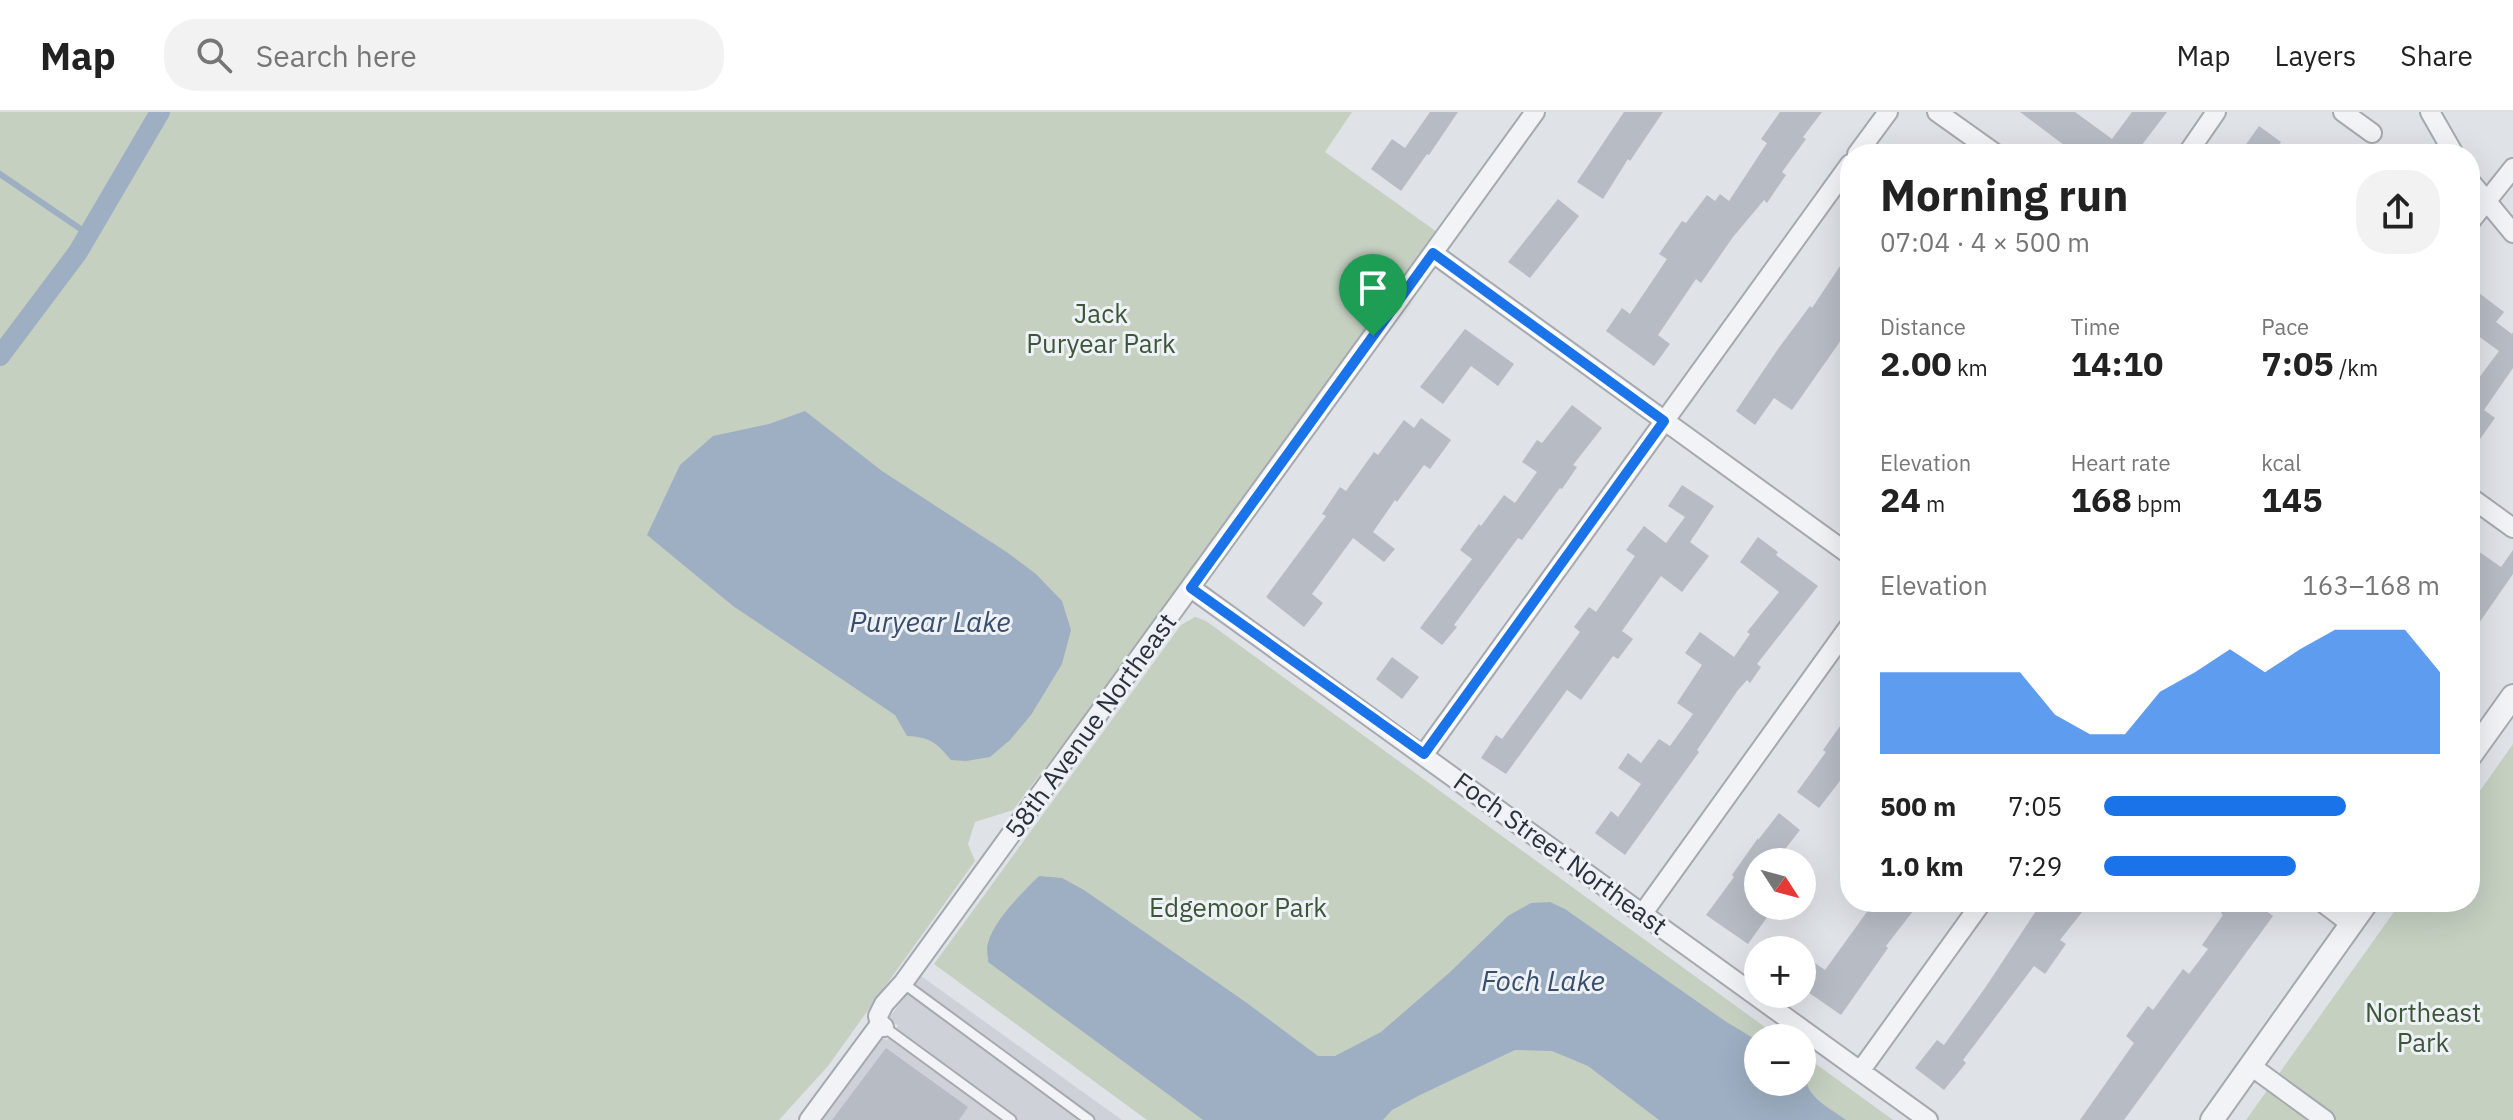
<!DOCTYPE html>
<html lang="en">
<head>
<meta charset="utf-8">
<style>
  :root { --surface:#fff; --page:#f2f2f2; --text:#222; --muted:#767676; --line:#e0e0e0; --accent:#1a73e8 }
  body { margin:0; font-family:"IBM Plex Sans",sans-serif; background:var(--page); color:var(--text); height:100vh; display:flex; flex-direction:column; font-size:30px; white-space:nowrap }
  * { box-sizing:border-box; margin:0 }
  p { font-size:26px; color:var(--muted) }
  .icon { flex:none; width:44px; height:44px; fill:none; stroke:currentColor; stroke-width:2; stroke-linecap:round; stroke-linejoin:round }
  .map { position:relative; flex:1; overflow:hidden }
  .details { position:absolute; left:1840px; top:32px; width:640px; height:768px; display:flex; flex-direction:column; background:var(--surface); border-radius:32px; box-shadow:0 8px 32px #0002 }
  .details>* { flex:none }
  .needle { width:52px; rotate:126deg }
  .fabs { position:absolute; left:1744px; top:736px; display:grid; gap:16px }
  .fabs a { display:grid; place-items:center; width:72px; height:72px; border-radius:50%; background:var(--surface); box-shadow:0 8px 32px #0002; font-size:40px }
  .pin { position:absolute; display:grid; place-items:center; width:68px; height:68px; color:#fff; margin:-82px -34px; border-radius:50% 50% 50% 0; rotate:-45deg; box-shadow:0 0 8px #0007 }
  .pin .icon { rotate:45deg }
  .round { display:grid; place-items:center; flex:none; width:84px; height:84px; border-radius:32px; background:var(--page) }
  .head { display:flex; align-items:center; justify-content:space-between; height:136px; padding:0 40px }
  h1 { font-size:44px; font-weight:700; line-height:60px }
  .metrics { display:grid; grid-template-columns:repeat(3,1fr); gap:12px; height:136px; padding:8px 40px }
  .metrics div { display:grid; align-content:center }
  .metrics b { font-size:34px; font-weight:700 }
  .metrics small { font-size:22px; font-weight:400 }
  .metrics p { font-size:22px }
  .chart { height:224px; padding:16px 40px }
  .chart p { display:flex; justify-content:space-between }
  .chart svg { width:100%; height:144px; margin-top:8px; fill:var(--accent); opacity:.7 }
  ul { padding:0 40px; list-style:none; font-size:26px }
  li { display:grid; grid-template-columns:128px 96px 1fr; align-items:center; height:60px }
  li i { height:20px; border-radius:10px; background:var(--accent) }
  header { display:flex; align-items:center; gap:48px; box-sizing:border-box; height:112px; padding:0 40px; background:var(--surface); border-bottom:2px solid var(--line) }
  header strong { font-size:38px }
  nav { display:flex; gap:44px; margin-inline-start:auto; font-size:28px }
  .search { width:560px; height:72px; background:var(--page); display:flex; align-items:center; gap:20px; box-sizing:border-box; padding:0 28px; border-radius:32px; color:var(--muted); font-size:30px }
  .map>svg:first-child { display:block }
  .built { fill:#ced1d8 }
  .green { fill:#c5d0c1 }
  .water { fill:#9eafc3 }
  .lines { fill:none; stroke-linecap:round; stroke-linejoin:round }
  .stream { stroke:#9eafc3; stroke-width:6 }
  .canal { stroke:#9eafc3; stroke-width:20 }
  .building { fill:#b7bbc3 }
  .service-casing { stroke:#a5a9b0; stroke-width:13 }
  .minor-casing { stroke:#a5a9b0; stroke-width:22 }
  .tertiary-casing { stroke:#a5a9b0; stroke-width:26 }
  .service { stroke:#f2f3f6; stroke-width:9 }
  .minor { stroke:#f2f3f6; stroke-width:18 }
  .tertiary { stroke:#f2f3f6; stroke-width:22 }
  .route-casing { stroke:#fff; stroke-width:16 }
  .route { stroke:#1a73e8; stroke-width:10 }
  .labels { text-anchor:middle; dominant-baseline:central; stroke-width:6; stroke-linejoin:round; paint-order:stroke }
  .park-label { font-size:26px; fill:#3d5639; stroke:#eef1f5 }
  .street-label { font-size:26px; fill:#2a303c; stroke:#eef1f5 }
  .water-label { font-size:28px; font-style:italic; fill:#394e6b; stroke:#eef1f5 }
</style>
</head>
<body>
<header>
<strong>Map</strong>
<div class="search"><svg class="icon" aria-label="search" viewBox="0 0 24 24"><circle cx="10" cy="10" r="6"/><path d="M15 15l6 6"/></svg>Search here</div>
<nav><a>Map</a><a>Layers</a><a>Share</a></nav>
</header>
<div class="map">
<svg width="2513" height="1008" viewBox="0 0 2513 1008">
  <rect width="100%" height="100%" fill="#dfe2e7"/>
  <!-- built -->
  <path class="built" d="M921 864 1122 1008H821L883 926 887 928 898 914 889 906Z"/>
  <!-- green -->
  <path class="green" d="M0 0H1352L1325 40 1437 120 1141 530 1013 698 975 710 968 732 975 749 828 954 779 1008H0Z
    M1195 505 1206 509 1780 926H1758V970H1802V942L1893 1008H1147L934 852 1181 513Z
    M2513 632V1008H2246L2401 790H2470V693Z"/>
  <!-- water -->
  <path class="water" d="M805 299 882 359 1008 441 1036 462 1062 489 1071 518 1062 552 1031 603 1010 628 990 645 966 649 951 648C937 631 930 625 907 624L895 603 733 494 647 423 680 353 713 324 769 312Z
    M1039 764 1062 766 1084 778 1247 891 1318 944H1335L1381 920 1449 861 1508 804 1531 791 1550 790 1565 797 1725 909 1758 929V970H1802V962C1806 967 1807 973 1810 979 1819 992 1834 999 1846 1008H1659L1588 954 1552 939 1515 938 1420 983 1392 998 1383 1008H1203L988 850C988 844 986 836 988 831 994 808 1023 780 1039 764Z"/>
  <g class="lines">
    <!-- stream -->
    <path class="stream" d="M0 62 88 122"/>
    <!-- canal -->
    <path class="canal" d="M0 244 78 140 160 0"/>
  </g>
  <!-- building -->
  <path class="building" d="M1430 0H1458L1429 43 1427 42 1401 79 1371 57 1392 27 1405 36Z
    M1624 0H1663L1630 49 1628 47 1603 87 1577 70Z
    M1780 0H1822L1803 25 1806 27 1782 60 1786 63 1767 91 1764 88 1733 125 1701 171 1696 167 1658 223 1670 232 1654 254 1606 219 1622 196 1630 202 1667 147 1659 142 1682 109 1686 111 1707 83 1715 89 1720 82 1729 89 1767 31 1761 27Z
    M2020 0H2075L2112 27 2132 0H2167L2135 42H2076Z
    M2259 14 2281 30 2272 42H2239Z
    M1558 87 1579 104 1530 166 1508 150Z
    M1850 139V201L1840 216 1846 221 1792 298 1774 286 1755 313 1736 299 1778 237 1810 194 1812 196Z
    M2479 181 2504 200 2496 210 2512 222 2513 220V256L2484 298 2495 306 2470 341V278L2499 239 2470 218V193Z
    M1465 217 1514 252 1498 274 1471 254 1443 292 1420 275Z
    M1572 293 1602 316 1573 353 1577 355 1562 377 1560 376 1522 428 1518 426 1454 513 1457 515 1442 533 1420 516 1472 447 1460 438 1479 412 1481 414 1504 383 1515 391 1537 360 1522 350 1537 328 1542 331Z
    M1421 306 1451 328 1430 357 1424 353 1397 390 1395 388 1373 420 1395 437 1384 450 1353 426 1312 482 1323 491 1304 515 1266 485 1326 404 1322 402 1340 375 1346 379 1374 340 1378 343 1404 308 1414 316Z
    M1682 373 1714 394 1690 430 1709 444 1682 480 1661 464 1622 519 1633 527 1618 547 1613 544 1581 588 1567 578 1506 662 1481 646 1496 623 1502 627 1580 520 1574 515 1589 495 1596 500 1635 444 1626 438 1644 414 1666 431 1685 405 1668 394Z
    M1758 425 1778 440 1776 443 1818 474 1757 552 1761 555 1750 571 1747 568 1738 578 1697 638 1699 640 1625 743 1595 721 1611 699 1618 705 1641 672 1618 656 1628 641 1641 651 1659 627 1670 634 1693 602 1677 591 1702 553 1685 541 1700 520 1734 545 1750 522 1747 520 1779 480 1740 450Z
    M2513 438V462L2470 524V450L2478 439 2501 455Z
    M1392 545 1419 565 1402 587 1376 567Z
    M1850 600V656L1819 696 1797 680 1826 640 1823 638Z
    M1779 701 1800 718 1775 750H1758V794H1775L1748 832 1706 803 1734 765 1732 763 1758 726V728Z
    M1874 790H1920L1886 834 1888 836 1841 903 1802 876V842L1825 858Z
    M2042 790H2090L2060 828 2066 832 2045 862 2034 854 1963 948 1966 951 1944 978 1915 956 1937 928 1944 933 1985 876Z
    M2229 790H2254L2273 804 2124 1008H2080L2134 931 2126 924 2148 894 2153 898 2183 857 2189 862 2208 837 2202 833 2223 803 2221 801Z
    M886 936 968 995 959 1008H832Z"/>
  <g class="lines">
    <defs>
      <path id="service" d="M903 871 1089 1008
        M884 915 1011 1008"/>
      <path id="minor" d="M1937 0 1996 42
        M2343 0 2372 21
        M2430 0 2454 42
        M1857 42 1888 0
        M2187 42 2216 0
        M2470 69 2513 121
        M2470 110 2513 56
        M1433 141 1850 443
        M2470 385 2513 416
        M1191 476 1928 1008
        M1424 642 1850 52
        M2322 790 2351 812
        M1643 801 1850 513
        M884 915 880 912 878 904 884 892 903 871C1112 580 1325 291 1535 0
        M2251 954 2325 1008
        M1861 958 1982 790
        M809 1008 880 912"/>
      <path id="tertiary" d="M2470 644 2513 584
        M2212 1008 2367 790"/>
    </defs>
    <!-- service casing -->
    <use href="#service" class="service-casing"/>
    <!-- minor casing -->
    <use href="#minor" class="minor-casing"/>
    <!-- tertiary casing -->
    <use href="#tertiary" class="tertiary-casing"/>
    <!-- service -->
    <use href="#service" class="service"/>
    <!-- minor -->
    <use href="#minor" class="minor"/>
    <!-- tertiary -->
    <use href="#tertiary" class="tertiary"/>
  </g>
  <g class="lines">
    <defs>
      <path id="route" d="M1433 141 1664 309 1424 642 1191 476Z"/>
    </defs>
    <!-- route casing -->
    <use href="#route" class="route-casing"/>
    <!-- route -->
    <use href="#route" class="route"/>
  </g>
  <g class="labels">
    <!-- park labels -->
    <g class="park-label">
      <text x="1101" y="201">Jack<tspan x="1101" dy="30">Puryear Park</tspan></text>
      <text x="1238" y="795">Edgemoor Park</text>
      <text x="2423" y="900">Northeast<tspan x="2423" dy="30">Park</tspan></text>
    </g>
    <!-- street labels -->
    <g class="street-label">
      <text transform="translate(1090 613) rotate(-54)">58th Avenue Northeast</text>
      <text transform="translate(1561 741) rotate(36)">Foch Street Northeast</text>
    </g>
    <!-- water labels -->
    <g class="water-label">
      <text x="930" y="509">Puryear Lake</text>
      <text x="1543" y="868">Foch Lake</text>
    </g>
  </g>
</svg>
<div class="fabs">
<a><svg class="needle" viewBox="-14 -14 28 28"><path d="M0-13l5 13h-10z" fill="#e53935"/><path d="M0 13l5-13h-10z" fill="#767676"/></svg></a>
<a>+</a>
<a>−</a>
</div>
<div class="pin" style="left:1373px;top:224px;background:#1e9e55"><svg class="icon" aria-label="arrive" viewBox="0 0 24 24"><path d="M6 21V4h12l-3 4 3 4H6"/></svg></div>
<section class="details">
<div class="head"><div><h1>Morning run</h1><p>07:04 · 4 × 500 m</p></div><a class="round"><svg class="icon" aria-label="share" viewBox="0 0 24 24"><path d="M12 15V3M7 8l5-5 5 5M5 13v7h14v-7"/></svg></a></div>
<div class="metrics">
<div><p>Distance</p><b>2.00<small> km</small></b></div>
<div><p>Time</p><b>14:10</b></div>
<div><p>Pace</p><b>7:05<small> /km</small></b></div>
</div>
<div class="metrics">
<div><p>Elevation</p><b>24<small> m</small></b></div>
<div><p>Heart rate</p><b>168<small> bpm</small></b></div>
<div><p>kcal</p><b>145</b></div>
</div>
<div class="chart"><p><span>Elevation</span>163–168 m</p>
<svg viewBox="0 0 160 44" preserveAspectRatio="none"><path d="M0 44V19L10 19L20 19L30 19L40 19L50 32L60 38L70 38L80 25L90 19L100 12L110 19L120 12L130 6L140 6L150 6L160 19V44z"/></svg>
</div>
<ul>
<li><b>500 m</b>7:05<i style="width:72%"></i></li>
<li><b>1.0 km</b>7:29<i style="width:57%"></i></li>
</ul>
</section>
</div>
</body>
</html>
